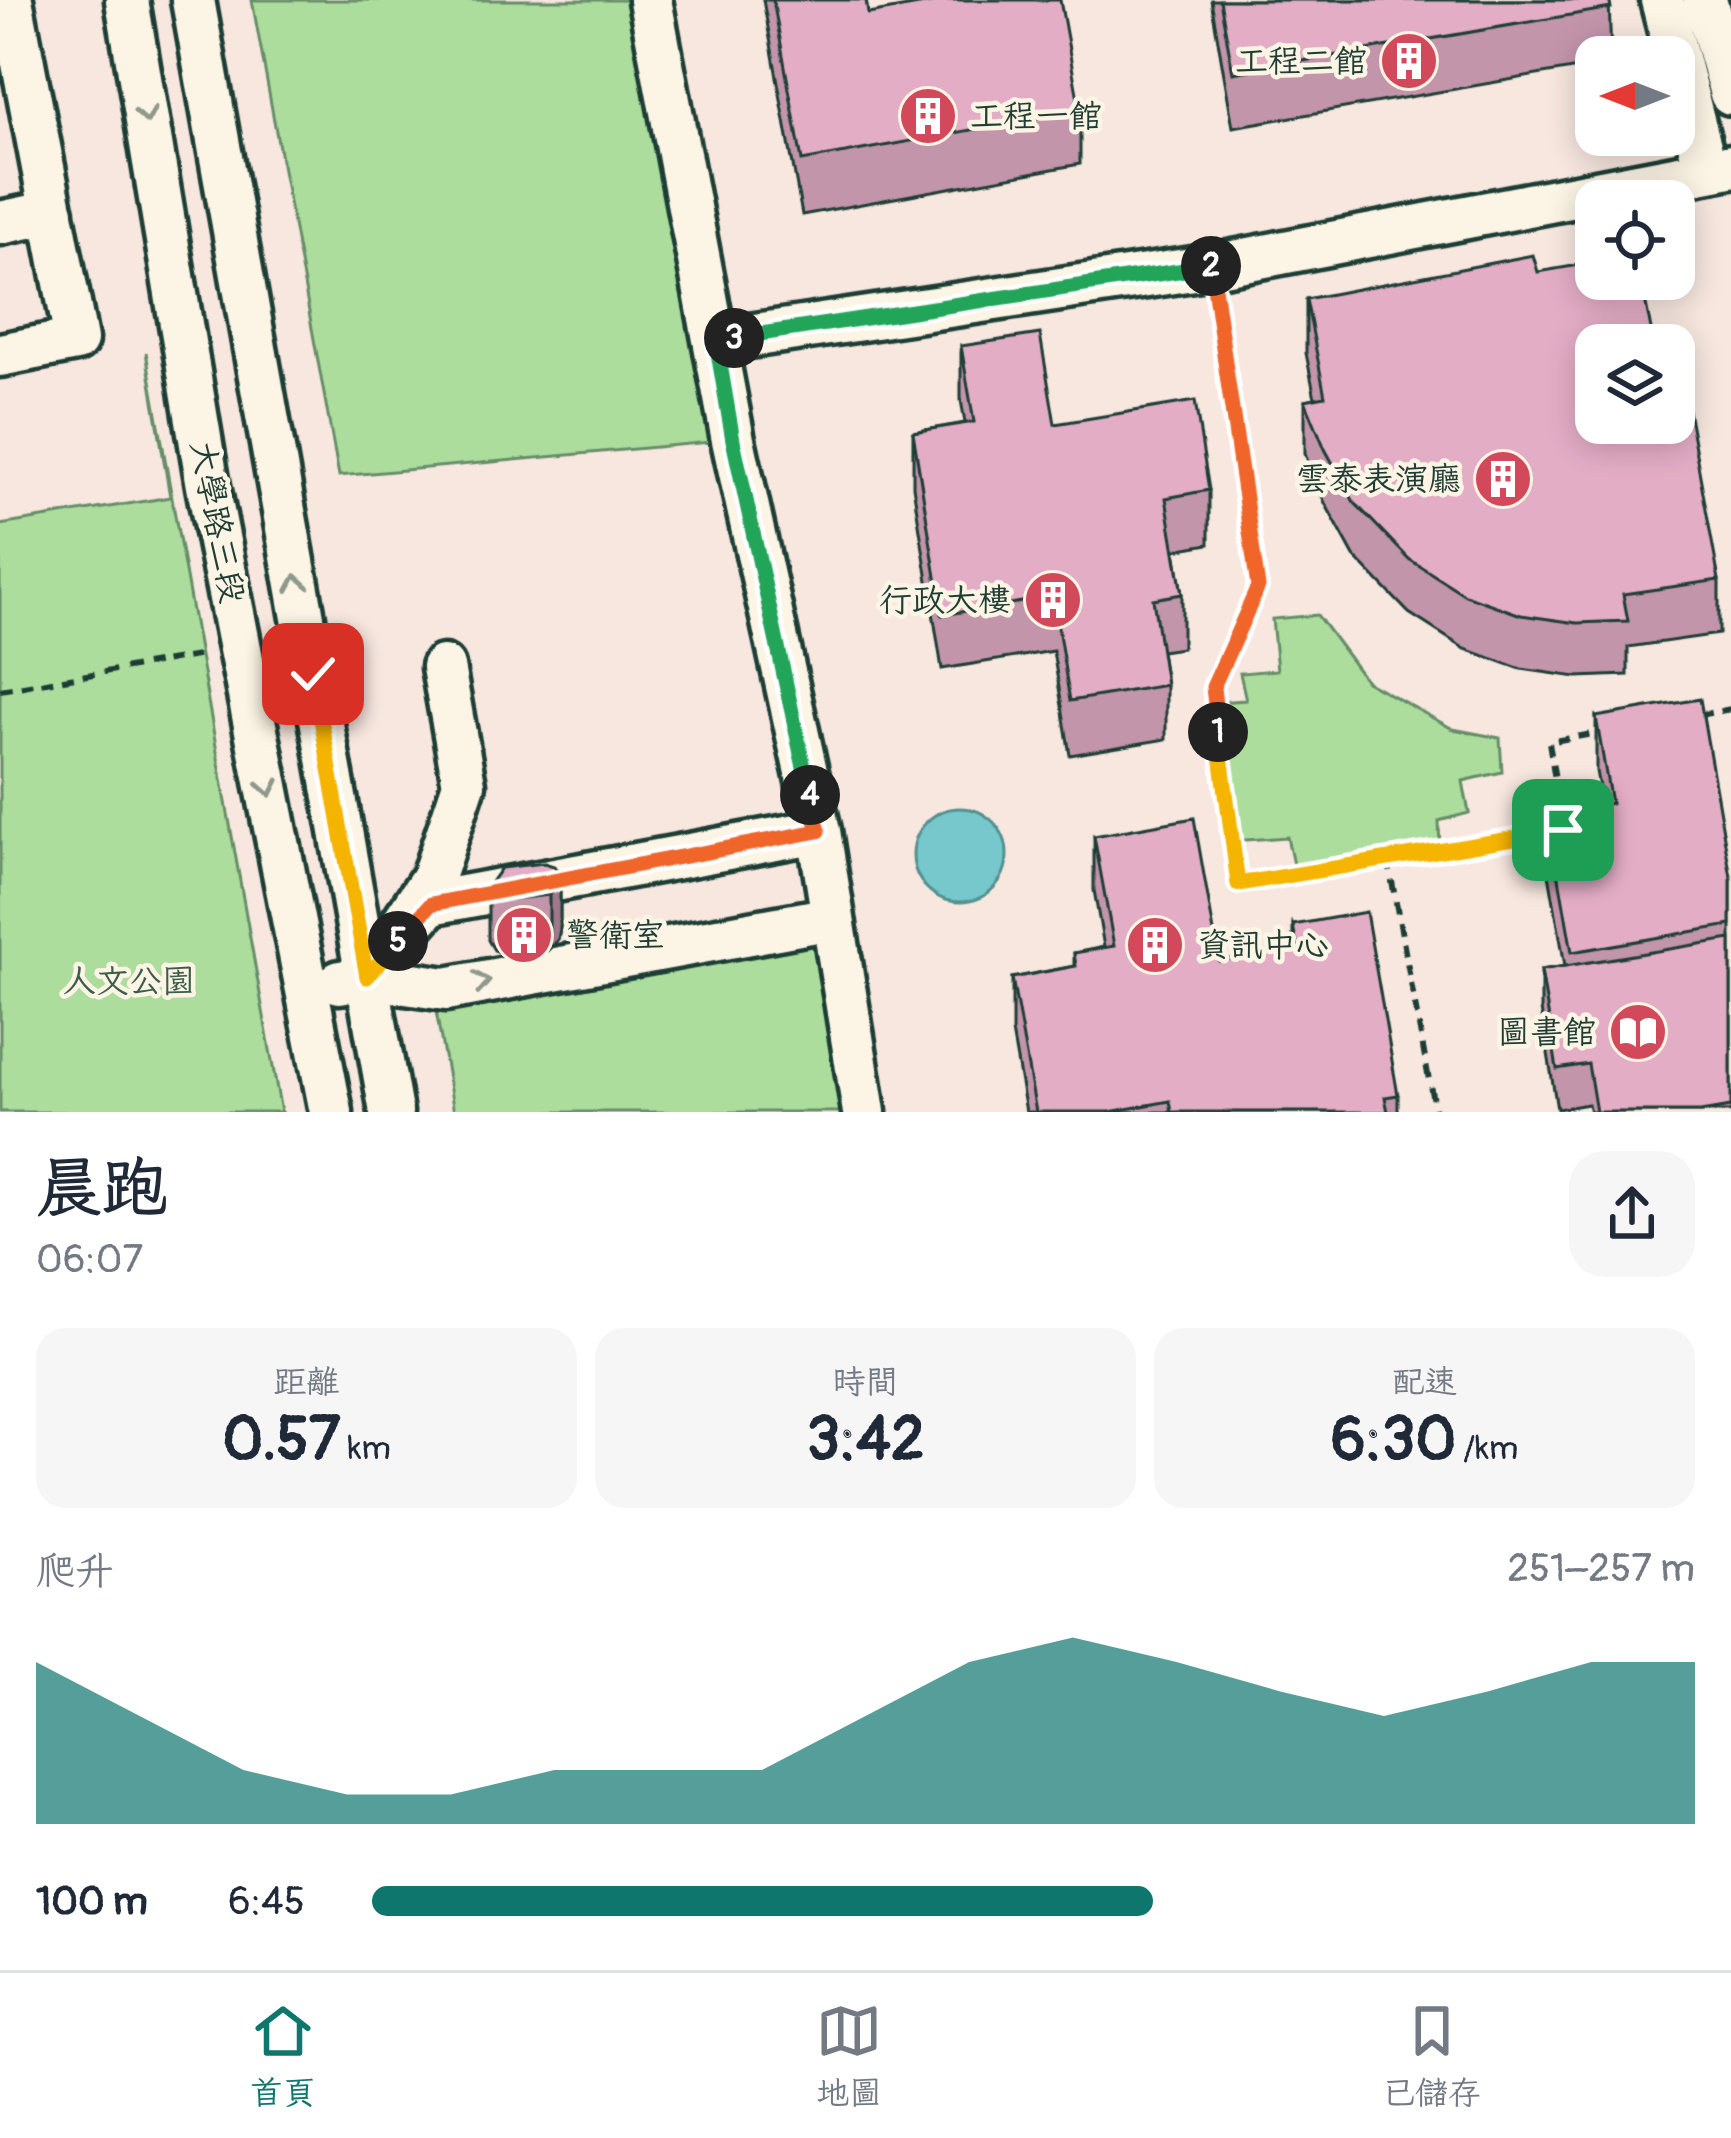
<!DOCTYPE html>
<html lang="zh-TW">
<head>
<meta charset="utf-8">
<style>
  :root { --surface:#fff; --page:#f6f6f7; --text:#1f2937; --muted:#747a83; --line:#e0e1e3; --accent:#0f766e }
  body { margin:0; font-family:Pangolin,"LXGW WenKai TC",sans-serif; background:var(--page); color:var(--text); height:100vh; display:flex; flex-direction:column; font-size:45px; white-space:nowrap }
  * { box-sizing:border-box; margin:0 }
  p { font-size:39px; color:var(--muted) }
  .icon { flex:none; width:66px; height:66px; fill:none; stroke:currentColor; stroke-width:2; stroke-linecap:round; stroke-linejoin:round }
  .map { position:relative; height:1112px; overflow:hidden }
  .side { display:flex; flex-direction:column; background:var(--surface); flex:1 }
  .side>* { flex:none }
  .needle { width:78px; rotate:270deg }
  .buttons { position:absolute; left:1575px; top:36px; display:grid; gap:24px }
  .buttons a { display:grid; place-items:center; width:120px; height:120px; border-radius:24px; background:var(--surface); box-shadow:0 6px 30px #0003; font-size:60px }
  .pin { position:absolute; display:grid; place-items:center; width:102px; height:102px; color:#fff; margin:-51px; border-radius:24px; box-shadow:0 6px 18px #0006 }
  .km { position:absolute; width:60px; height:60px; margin:-30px; border-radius:50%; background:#222; color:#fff; font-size:33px; line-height:60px; text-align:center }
  .round { display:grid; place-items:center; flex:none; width:126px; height:126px; border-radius:36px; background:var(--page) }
  .headline { display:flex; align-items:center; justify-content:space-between; height:204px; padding:0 36px }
  h1 { font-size:66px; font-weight:700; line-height:90px }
  .figures { display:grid; grid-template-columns:repeat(3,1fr); gap:18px; height:204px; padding:12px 36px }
  .figures div { display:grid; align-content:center; border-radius:30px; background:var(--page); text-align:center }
  .figures b { font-size:60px; font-weight:700 }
  .figures small { font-size:33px; font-weight:400 }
  .figures p { font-size:33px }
  .chart { height:336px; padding:24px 36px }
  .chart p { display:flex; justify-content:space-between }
  .chart svg { width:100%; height:216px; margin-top:12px; fill:var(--accent); opacity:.7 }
  ul { padding:0 36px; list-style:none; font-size:39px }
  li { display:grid; grid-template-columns:192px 144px 1fr; align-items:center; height:90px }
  li i { height:30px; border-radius:15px; background:var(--accent) }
  .dock { display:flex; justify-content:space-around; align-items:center; height:168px; border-top:3px solid var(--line); background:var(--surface); font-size:33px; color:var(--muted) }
  .dock a { display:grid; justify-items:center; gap:6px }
  .dock .selected { color:var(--accent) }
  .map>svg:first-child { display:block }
  .green { fill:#acdd9d; stroke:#668d68; stroke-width:3 }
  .water { fill:#76c8cc; stroke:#53908f; stroke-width:3 }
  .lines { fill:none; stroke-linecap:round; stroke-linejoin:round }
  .minor-casing { stroke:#1f3d34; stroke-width:51 }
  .path { stroke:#1f3d34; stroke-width:6; stroke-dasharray:12 9; stroke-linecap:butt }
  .minor { stroke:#fcf5e5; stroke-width:42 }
  .wall { fill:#c395aa; stroke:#1f3d34; stroke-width:3 }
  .shaded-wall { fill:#9f798b; stroke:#1f3d34; stroke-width:3 }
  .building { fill:#e3adc6; stroke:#1f3d34; stroke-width:3 }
  .oneway { stroke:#8e998c }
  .split-1-casing { stroke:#fff; stroke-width:24 }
  .split-2-casing { stroke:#fff; stroke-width:24 }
  .split-3-casing { stroke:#fff; stroke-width:24 }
  .split-4-casing { stroke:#fff; stroke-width:24 }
  .split-5-casing { stroke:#fff; stroke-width:24 }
  .split-6-casing { stroke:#fff; stroke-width:24 }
  .split-1 { stroke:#f5b400; stroke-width:15 }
  .split-2 { stroke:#f0652b; stroke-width:15 }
  .split-3 { stroke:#22a559; stroke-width:15 }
  .split-4 { stroke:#22a559; stroke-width:15 }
  .split-5 { stroke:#f0652b; stroke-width:15 }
  .split-6 { stroke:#f5b400; stroke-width:15 }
  .labels { text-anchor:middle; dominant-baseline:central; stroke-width:9; stroke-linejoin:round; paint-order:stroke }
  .poi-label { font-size:33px; fill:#1f3d34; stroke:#fcf5e5; text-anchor:end }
  .street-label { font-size:33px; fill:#1f3d34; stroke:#fcf5e5 }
  .park-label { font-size:33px; fill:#3b5d49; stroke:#fcf5e5 }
</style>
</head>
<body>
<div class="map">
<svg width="1731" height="1112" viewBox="0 0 1731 1112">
  <rect width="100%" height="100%" fill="#f7e7df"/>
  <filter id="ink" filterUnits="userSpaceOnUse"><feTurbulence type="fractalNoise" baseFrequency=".00833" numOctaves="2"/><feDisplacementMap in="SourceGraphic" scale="24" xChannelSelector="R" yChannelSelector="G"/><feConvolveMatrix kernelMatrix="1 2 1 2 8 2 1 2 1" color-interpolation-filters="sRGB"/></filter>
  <g filter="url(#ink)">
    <!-- green -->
    <path class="green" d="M252 0H649L733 440 339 476Z
      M146 352 281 1112H0V525L170 497Z
      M1317 615 1366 681 1453 729 1500 738 1502 772 1463 781 1469 813 1439 821 1440 851 1295 874 1287 837 1232 841 1215 702 1246 700 1240 673 1277 670 1272 619Z
      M832 918 864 1112H454L432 989Z"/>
    <!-- water -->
    <path class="water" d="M913 855a47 47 0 1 1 94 0a47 47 0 1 1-94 0Z"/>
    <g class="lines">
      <defs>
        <path id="minor" d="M127 0 208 486 331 1112
          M193 0 391 1112
          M650 0 733 440 819 831 864 1112
          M1662 0 1706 170
          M1705 0 1731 93
          M0 223 52 212
          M716 341 1213 266 1731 166
          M0 355 76 340 11 0
          M404 921 433 877 464 784 443 667
          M366 977 431 903 819 831
          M340 982 366 977 446 989 832 918"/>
      </defs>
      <!-- minor casing -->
      <use href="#minor" class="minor-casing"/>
      <!-- path -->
      <path class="path" d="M1218 299 1258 587 1213 687 1238 884 1551 832
        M0 690 203 655
        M1699 715 1731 709
        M1561 817 1549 742 1603 732
        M1388 860 1435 1112"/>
      <!-- minor -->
      <use href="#minor" class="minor"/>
    </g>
    <!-- wall -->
    <path class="wall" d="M763 0H866L868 14 1080 110V164L802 215Z
      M1211 0H1609L1611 57H1596V65L1233 127Z
      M1538 272 1654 345 1719 580V634L1628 647V675L1577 677 1521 669 1465 649 1409 613 1354 556 1325 503 1305 454V400L1315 398 1306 353V299Z
      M961 346 1055 424 1209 490V544L1175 550 1182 594V648L1161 651 1166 685V739L1070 755 1053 651 942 669 913 486V432L965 423 961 400Z
      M1596 717 1731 877V1112H1590L1588 1104 1557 1109 1541 1010V970L1565 966 1548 868V814L1602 804 1596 771Z
      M1094 836 1219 961 1293 947V925L1398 1095V1112H1026L1012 1032V978L1074 966V953L1104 947 1094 890Z
      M560 875V929L558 939 549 949 505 954 494 950 488 940V886Z"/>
    <!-- shaded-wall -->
    <path class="shaded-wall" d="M560 875V929L558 939 549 949V895Z"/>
    <!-- building -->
    <path class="building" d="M773 0H866L868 14 947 0H1060L1080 110 802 161Z
      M1220 0H1609L1611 8 1233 73Z
      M1533 255 1538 272 1596 262V279H1641L1654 345H1596V423H1674V355H1678L1719 580 1623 594 1628 621 1577 623 1521 615 1465 595 1409 559 1354 502 1325 449 1305 400 1325 396 1306 299Z
      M1040 334 1055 424 1195 401 1209 490 1166 498 1182 594 1153 599 1166 685 1070 701 1053 597 942 615 913 432 974 422 961 346Z
      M1700 699 1731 877V925L1572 952 1548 814 1611 803 1596 717Z
      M1194 818 1219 961 1297 946 1293 925 1366 912 1398 1095 1385 1097 1388 1112H1172L1170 1101 1109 1112H1036L1012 978 1076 966 1074 953 1114 946 1094 836Z
      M544 863 554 866 560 875 558 885 549 895 505 900 494 896 488 886 501 868Z
      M1731 939V1107L1700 1112H1596L1588 1064 1557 1069 1541 970Z"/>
    <!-- one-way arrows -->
    <defs><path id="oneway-chevron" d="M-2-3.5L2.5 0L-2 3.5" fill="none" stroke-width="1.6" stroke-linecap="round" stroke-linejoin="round" transform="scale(3)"/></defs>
    <g class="oneway">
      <use href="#oneway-chevron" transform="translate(146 115) rotate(80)"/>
      <use href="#oneway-chevron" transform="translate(297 583) rotate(-100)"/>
      <use href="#oneway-chevron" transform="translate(269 788) rotate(79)"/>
      <use href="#oneway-chevron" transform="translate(482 982) rotate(-10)"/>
    </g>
  </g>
  <g class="lines" filter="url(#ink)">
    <defs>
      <path id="split-1" d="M1218 732 1238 884 1563 830"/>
      <path id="split-2" d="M1211 266 1258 587 1213 687 1218 732"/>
      <path id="split-3" d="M734 338 1211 266"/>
      <path id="split-4" d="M734 338 716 341 733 440 810 795"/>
      <path id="split-5" d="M398 941 431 904 819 831 810 795"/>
      <path id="split-6" d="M313 674 367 977 398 941"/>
    </defs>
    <!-- split-1 casing -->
    <use href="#split-1" class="split-1-casing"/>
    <!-- split-2 casing -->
    <use href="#split-2" class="split-2-casing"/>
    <!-- split-3 casing -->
    <use href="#split-3" class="split-3-casing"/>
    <!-- split-4 casing -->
    <use href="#split-4" class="split-4-casing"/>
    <!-- split-5 casing -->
    <use href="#split-5" class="split-5-casing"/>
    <!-- split-6 casing -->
    <use href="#split-6" class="split-6-casing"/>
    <!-- split-1 -->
    <use href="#split-1" class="split-1"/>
    <!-- split-2 -->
    <use href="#split-2" class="split-2"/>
    <!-- split-3 -->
    <use href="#split-3" class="split-3"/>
    <!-- split-4 -->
    <use href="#split-4" class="split-4"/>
    <!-- split-5 -->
    <use href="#split-5" class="split-5"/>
    <!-- split-6 -->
    <use href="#split-6" class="split-6"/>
  </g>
  <!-- icons -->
  <defs>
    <symbol id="building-disc" viewBox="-11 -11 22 22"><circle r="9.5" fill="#d1495b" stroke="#fcf5e5"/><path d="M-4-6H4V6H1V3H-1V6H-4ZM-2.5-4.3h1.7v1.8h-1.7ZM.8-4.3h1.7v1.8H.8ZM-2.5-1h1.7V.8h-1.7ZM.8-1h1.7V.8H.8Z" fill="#fff"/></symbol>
    <symbol id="library-disc" viewBox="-11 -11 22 22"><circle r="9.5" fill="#d1495b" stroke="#fcf5e5"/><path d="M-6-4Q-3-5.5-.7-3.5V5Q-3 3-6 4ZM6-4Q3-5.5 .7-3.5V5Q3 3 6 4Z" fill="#fff"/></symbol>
  </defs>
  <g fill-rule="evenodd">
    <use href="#building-disc" x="1376" y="28" width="66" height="66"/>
    <use href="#building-disc" x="895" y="83" width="66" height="66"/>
    <use href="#building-disc" x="1470" y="446" width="66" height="66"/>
    <use href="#building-disc" x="1020" y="567" width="66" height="66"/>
    <use href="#building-disc" x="491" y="902" width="66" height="66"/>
    <use href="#building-disc" x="1122" y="912" width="66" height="66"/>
    <use href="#library-disc" x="1605" y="999" width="66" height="66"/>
  </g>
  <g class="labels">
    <!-- poi labels -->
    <g class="poi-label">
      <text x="1367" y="61">工程二館</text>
      <text x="970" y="116" text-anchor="start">工程一館</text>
      <text x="1461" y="479">雲泰表演廳</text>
      <text x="1011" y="600">行政大樓</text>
      <text x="566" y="935" text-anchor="start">警衛室</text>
      <text x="1197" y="945" text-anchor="start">資訊中心</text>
      <text x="1596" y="1032">圖書館</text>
    </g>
    <!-- street labels -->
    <g class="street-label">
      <text transform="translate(217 522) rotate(79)">大學路三段</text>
    </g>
    <!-- park labels -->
    <g class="park-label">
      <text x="129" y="981">人文公園</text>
    </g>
  </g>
</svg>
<div class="buttons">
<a><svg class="needle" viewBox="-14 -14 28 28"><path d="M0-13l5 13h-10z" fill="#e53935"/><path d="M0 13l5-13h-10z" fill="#747a83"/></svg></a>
<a><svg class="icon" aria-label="locate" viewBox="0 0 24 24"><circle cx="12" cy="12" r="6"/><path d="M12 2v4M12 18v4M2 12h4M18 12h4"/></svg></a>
<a><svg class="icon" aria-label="layers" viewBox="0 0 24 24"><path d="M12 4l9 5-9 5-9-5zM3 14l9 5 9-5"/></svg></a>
</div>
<div class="pin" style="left:1563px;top:830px;background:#1e9e55"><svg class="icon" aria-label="arrive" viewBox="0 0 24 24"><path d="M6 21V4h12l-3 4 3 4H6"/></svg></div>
<div class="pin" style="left:313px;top:674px;background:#d93025"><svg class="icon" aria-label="check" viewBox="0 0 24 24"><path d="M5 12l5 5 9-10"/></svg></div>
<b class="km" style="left:1218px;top:732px">1</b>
<b class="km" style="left:1211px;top:266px">2</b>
<b class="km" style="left:734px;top:338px">3</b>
<b class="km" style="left:810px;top:795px">4</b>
<b class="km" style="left:398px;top:941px">5</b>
</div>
<section class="side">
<div class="headline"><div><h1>晨跑</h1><p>06:07</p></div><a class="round"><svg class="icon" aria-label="share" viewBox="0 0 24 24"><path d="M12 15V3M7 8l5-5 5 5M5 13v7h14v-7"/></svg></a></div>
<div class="figures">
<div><p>距離</p><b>0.57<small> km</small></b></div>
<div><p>時間</p><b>3:42</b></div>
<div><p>配速</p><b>6:30<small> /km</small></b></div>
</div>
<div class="chart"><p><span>爬升</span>251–257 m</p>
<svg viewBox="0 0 160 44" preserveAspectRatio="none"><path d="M0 44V11L10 22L20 33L30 38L40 38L50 33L60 33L70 33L80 22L90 11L100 6L110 11L120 17L130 22L140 17L150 11L160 11V44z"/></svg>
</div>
<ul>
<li><b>100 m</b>6:45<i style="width:59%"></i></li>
</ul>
</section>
<nav class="dock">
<a class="selected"><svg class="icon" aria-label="home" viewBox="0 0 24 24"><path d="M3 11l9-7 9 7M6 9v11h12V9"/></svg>首頁</a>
<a><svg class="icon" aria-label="map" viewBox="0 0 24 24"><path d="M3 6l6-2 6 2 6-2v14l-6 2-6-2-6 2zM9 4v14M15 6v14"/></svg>地圖</a>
<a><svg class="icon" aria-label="saved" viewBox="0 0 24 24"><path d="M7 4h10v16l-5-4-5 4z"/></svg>已儲存</a>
</nav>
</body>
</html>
